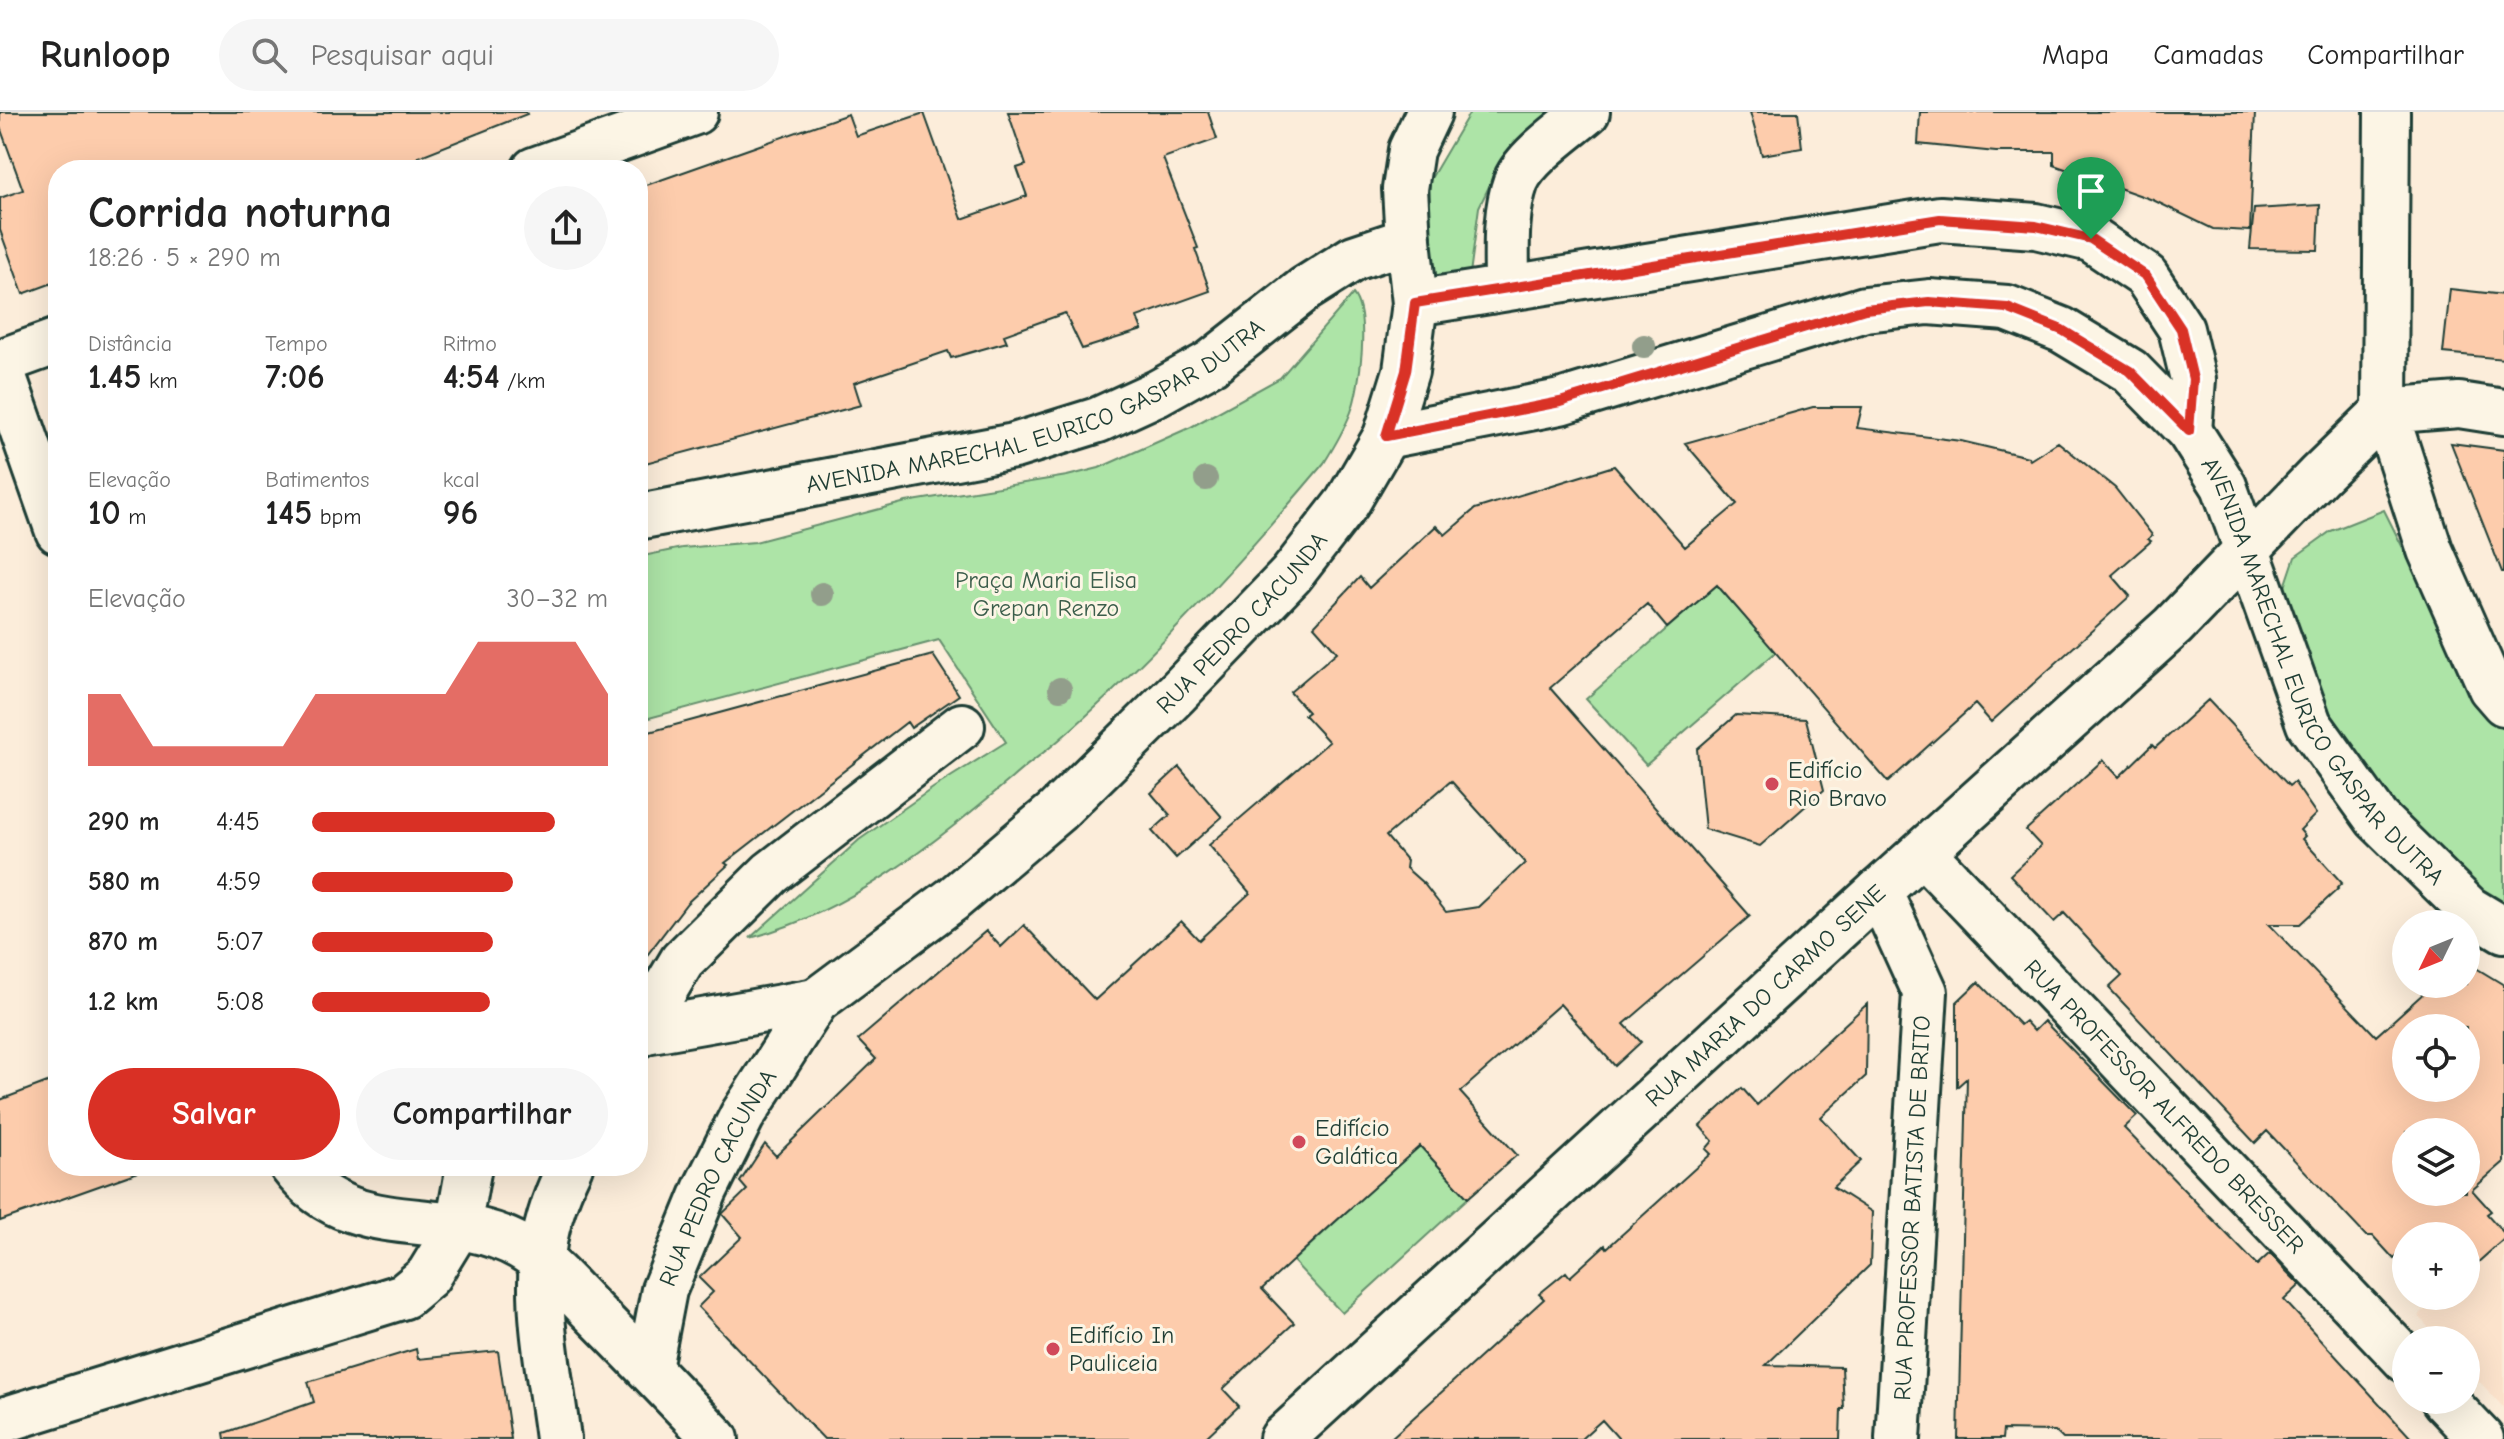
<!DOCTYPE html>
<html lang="pt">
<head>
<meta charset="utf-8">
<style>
  :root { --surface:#fff; --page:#f6f6f6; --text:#222; --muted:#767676; --line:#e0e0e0; --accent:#d93025 }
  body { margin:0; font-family:"Comic Neue",sans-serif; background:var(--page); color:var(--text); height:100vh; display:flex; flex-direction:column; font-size:30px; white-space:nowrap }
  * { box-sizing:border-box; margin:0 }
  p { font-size:26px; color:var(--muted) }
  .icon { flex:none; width:44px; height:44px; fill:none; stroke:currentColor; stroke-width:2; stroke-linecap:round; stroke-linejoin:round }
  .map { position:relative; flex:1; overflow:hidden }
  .panel { position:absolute; left:48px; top:48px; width:600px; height:1016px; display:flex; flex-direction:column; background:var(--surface); border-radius:32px; box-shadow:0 8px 32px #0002 }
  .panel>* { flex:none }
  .needle { width:52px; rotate:227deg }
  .fabs { position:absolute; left:2392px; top:798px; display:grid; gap:16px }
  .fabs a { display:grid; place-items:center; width:88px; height:88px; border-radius:50%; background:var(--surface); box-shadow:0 8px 32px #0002; font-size:40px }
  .pin { position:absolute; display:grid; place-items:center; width:68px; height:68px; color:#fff; margin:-82px -34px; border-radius:50% 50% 50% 0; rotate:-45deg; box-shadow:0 0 8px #0007 }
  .pin .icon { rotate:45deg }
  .round { display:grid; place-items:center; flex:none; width:84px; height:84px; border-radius:42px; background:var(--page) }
  .summary { display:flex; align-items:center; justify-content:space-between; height:136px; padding:0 40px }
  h1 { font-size:44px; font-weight:600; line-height:60px }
  .figures { display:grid; grid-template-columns:repeat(3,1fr); gap:12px; height:136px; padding:8px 40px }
  .figures div { display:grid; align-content:center }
  .figures b { font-size:34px; font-weight:600 }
  .figures small { font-size:22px; font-weight:400 }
  .figures p { font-size:22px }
  .chart { height:224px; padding:16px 40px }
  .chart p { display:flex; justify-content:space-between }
  .chart svg { width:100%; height:144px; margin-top:8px; fill:var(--accent); opacity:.7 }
  .action { display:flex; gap:16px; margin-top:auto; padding:16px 40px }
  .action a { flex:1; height:92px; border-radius:48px; background:var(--accent); color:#fff; font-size:32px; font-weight:600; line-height:92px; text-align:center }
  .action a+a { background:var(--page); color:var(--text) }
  ul { padding:0 40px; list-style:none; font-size:26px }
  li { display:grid; grid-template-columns:128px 96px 1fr; align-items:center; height:60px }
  li i { height:20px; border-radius:10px; background:var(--accent) }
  header { display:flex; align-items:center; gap:48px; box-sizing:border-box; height:112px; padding:0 40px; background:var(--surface); border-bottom:2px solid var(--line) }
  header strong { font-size:38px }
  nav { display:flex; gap:44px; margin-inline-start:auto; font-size:28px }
  .search { width:560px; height:72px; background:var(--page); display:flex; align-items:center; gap:20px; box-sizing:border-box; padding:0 28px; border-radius:44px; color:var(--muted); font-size:30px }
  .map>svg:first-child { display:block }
  .built { fill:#fce3cc }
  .green { fill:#ade4a7; stroke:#66906e; stroke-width:2 }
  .building { fill:#fdccac; stroke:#1f3d34; stroke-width:2; fill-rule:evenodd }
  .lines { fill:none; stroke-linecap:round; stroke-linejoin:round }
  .minor-casing { stroke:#1f3d34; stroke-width:50 }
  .tertiary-casing { stroke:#1f3d34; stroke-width:50 }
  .secondary-casing { stroke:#1f3d34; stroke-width:50 }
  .minor { stroke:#fcf5e5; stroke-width:44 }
  .tertiary { stroke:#fcf5e5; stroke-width:44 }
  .secondary { stroke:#fcf5e5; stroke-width:44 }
  .tree { fill:#929e8b }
  .route-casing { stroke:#fff; stroke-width:16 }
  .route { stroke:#d93025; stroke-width:10 }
  .poi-dot { fill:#d1495b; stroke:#fcf5e5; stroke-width:3 }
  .labels { text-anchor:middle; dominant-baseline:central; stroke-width:6; stroke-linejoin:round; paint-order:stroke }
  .street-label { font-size:24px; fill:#1f3d34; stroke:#fcf5e5 }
  .park-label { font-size:24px; fill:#3b5e4b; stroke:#fcf5e5 }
  .poi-label { font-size:24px; fill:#1f3d34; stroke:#fcf5e5; text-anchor:start }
</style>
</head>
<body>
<header>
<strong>Runloop</strong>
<div class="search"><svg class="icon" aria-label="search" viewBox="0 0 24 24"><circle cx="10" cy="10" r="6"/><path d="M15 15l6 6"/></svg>Pesquisar aqui</div>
<nav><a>Mapa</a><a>Camadas</a><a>Compartilhar</a></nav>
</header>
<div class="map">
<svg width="2504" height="1327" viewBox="0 0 2504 1327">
  <rect width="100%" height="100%" fill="#fcedda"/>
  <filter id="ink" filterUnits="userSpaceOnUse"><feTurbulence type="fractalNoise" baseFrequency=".0125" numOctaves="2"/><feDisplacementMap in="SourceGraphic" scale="16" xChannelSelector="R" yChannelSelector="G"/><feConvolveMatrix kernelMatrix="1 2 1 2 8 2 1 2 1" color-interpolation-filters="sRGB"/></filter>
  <g filter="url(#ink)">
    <!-- built -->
    <path class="built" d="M2504 1127V1296L2466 1255V1228H2440L2418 1204 2440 1184H2466V1161Z"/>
    <!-- green -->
    <path class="green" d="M1470 0H1561L1503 46 1479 95 1469 169 1427 164 1430 68Z
      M1353 182C1370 202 1360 276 1351 300 1344 318 1334 335 1324 351 1244 446 1153 547 1059 628 1044 641 1027 652 1012 666 933 732 852 799 750 826L859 728 933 676 1006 630 939 528 638 609V445L682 436 755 430 906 390 1067 364 1099 356 1191 315 1280 266Z
      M2384 398 2470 570 2504 611V799L2400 707 2326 605 2279 493 2295 445 2331 419Z
      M1717 473 1776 540 1646 653 1586 587Z
      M1419 1033 1468 1086 1342 1201 1293 1149Z"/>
    <!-- building -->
    <path class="building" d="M0 0H526L527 2 418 45 412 52 397 58H58V169L23 182 0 118V86L23 78 0 15Z
      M1008 0H1208L1217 27 1163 46 1198 136 1195 137 1210 179 1137 205 1142 218 1082 237 1065 201 1004 223 1007 230 951 246 948 239 854 271 861 293 638 353V76L848 2 856 24 924 1 962 107 1027 84 1017 56 1026 53Z
      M1750 0H1798L1802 36 1762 43Z
      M1920 0H2255L2250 119 2213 117 2153 88 2054 53V40H1996L1918 32Z
      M2320 93 2318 138 2250 137 2254 97Z
      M2450 177 2504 183V247L2443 241Z
      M1813 295H1862L1857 316 1961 329 2028 345 2030 348 2058 330 2115 376 2152 423 2148 427 2151 429 2112 463 2130 484 1991 610 1975 592 1888 670 1717 473 1667 516 1647 492 1550 576 1750 804 1624 912 1641 930 1615 954 1560 892 1460 980 1517 1043 1468 1086 1420 1034 1326 1118 1262 1177 1294 1211 1223 1277 1239 1294 1204 1327H824L698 1195 713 1180 699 1166 742 1125 722 1102 747 1078 740 1070 765 1032 776 1044 876 947 858 928 986 819 1001 835 1024 813 1095 888 1181 809 1199 828 1250 781 1209 733 1329 630 1304 603 1308 600 1290 580 1337 540 1314 514 1360 465 1369 476 1436 414 1445 423 1475 397 1614 354 1685 435 1737 392 1685 331ZM1451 669 1525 751 1478 795 1446 800 1424 772 1406 756 1407 749 1386 724Z
      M2451 331 2504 338V460H2502Z
      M933 543 959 583 911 616 907 610 725 751 728 753 687 791 638 855V623Z
      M2208 588 2289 674 2294 670 2316 702 2300 718 2305 724 2302 727 2342 771 2337 776 2338 777 2300 812H2269L2376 924 2425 880 2421 875 2424 872H2466V850L2504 873V1050L2472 1078 2491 1099 2487 1102 2504 1121V1127L2466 1161V1124H2406V1137L2394 1147 2373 1124H2366L2267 1019 2255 1031 2109 876 2122 864 2064 801 2054 810 2010 763 2041 734 2026 718 2103 648 2119 665 2152 633 2155 636ZM2406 916H2466V976H2406ZM2406 1020H2466V1080H2406Z
      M1736 603 1806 607 1824 678 1760 734 1705 717 1697 637Z
      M1179 655 1222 705 1176 746 1152 719 1170 703 1151 681Z
      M1978 870 2020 913 2025 909 2034 919 2044 909 2137 1004 2124 1016 2220 1115 2257 1153 2270 1141 2286 1159 2300 1173 2284 1188 2412 1327H2063L2055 1319 2003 1318 2002 1327H1958L1967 966 1957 975V890Z
      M1867 892 1866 964 1821 1005 1861 1049 1833 1075 1872 1100 1870 1153 1766 1253 1842 1255 1844 1297H1841L1840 1327H1619L1602 1308 1581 1327H1390L1544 1187 1539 1182 1566 1160 1570 1165 1605 1133 1607 1136 1711 1042 1706 1037 1713 1029 1700 1014 1742 976 1757 993Z
      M58 966V1054H140L141 1059 0 1109V988Z
      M416 1237 418 1247 498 1239 511 1327H225L224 1321 314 1290 308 1270Z"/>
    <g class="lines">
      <defs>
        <g id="minor">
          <path d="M534 58 695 0"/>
          <path d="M1507 175C1507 141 1504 102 1516 69 1526 45 1567 17 1587 0"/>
          <path d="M1415 191 1940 107 2036 114 2091 127 2146 164 2181 217 2193 267 2189 319"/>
          <path d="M0 250 58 229"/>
          <path d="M2504 300 2459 293 2385 299 2430 438 2491 576 2504 591"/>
          <path id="s1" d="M1386 324 1560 290 1865 197 1929 190 2007 196 2062 218 2130 259 2189 319 2224 374 2309 612 2377 707 2469 797 2504 818"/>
          <path id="s2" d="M638 405 1014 334 1098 308 1157 281 1211 251 1305 177 1354 146 1408 128"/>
          <path id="s3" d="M1923 741 2406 1248"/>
          <path d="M1879 779 1925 880 1898 1327"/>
          <path d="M640 920 816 889"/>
          <path d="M638 923 682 849 771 761 962 614"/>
          <path id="s4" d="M649 1256 664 1178 705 1078 742 1004 816 889 953 787 1057 699 1177 581 1291 463 1347 391 1386 324 1406 259 1415 191 1408 128 1405 77 1411 38 1429 0"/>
          <path d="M2444 1288 2481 1327"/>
          <path d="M0 1309 404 1184 428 1164 458 1115 469 1054"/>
          <path d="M558 1327C551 1269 537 1207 542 1148 544 1116 556 1083 570 1054"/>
        </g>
        <g id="tertiary">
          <path id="s5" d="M1282 1327 1879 779 2173 514 2319 363 2385 299 2387 0"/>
        </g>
        <path id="secondary" d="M0 254 58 419
          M292 1054C351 1133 445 1092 521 1135 549 1151 570 1177 593 1200 635 1242 675 1284 716 1327"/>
      </defs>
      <!-- minor casing -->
      <use href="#minor" class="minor-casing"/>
      <!-- tertiary casing -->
      <use href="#tertiary" class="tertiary-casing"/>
      <!-- secondary casing -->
      <use href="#secondary" class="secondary-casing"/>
      <!-- minor -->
      <use href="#minor" class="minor"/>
      <!-- tertiary -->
      <use href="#tertiary" class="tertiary"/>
      <!-- secondary -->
      <use href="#secondary" class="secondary"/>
    </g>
    <!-- trees -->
    <g class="tree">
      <circle cx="1644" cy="234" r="12"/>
      <circle cx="1206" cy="367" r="12"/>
      <circle cx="822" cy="482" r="12"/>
      <circle cx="1060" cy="577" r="12"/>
    </g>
  </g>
  <g class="lines" filter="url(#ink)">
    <defs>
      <path id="route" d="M1940 107 2036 114 2091 127 2146 164 2181 217 2193 267 2189 319 2130 259 2062 218 2007 196 1929 190 1865 197 1560 290 1386 324 1406 259 1415 191Z"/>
    </defs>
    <!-- route casing -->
    <use href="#route" class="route-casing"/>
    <!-- route -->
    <use href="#route" class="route"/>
  </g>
  <!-- markers -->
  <g class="poi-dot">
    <circle cx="1772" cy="672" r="8"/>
    <circle cx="1299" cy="1030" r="8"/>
    <circle cx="1053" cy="1237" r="8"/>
  </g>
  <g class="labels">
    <!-- street labels -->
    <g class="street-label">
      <text stroke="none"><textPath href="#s2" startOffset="416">AVENIDA MARECHAL EURICO GASPAR DUTRA</textPath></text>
      <text stroke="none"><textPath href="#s4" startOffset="978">RUA PEDRO CACUNDA</textPath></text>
      <text stroke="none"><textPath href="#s1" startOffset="1140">AVENIDA MARECHAL EURICO GASPAR DUTRA</textPath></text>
      <text stroke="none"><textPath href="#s5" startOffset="656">RUA MARIA DO CARMO SENE</textPath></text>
      <text stroke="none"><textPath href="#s3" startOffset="350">RUA PROFESSOR ALFREDO BRESSER</textPath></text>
      <text stroke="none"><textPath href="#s4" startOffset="204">RUA PEDRO CACUNDA</textPath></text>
      <text transform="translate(1912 1096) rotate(-87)">RUA PROFESSOR BATISTA DE BRITO</text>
    </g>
    <!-- park labels -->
    <g class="park-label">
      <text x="1046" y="468">Praça Maria Elisa<tspan x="1046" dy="28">Grepan Renzo</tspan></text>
    </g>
    <!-- poi labels -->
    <g class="poi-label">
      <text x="1788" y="658">Edifício<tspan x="1788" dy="28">Rio Bravo</tspan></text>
      <text x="1315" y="1016">Edifício<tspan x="1315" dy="28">Galática</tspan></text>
      <text x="1069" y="1223">Edifício In<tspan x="1069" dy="28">Pauliceia</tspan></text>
    </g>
  </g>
</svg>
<div class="fabs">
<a><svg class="needle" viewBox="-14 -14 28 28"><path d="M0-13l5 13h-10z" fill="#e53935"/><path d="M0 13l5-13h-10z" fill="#767676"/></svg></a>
<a><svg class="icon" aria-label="locate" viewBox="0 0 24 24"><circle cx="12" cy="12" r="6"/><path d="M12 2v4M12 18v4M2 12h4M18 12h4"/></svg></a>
<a><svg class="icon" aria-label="layers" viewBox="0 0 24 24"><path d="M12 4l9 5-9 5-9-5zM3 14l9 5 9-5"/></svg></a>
<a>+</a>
<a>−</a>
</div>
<div class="pin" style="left:2091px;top:127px;background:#1e9e55"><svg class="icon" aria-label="arrive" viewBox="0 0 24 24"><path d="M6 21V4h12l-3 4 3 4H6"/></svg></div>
<section class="panel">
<div class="summary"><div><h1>Corrida noturna</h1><p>18:26 · 5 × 290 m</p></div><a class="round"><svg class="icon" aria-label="share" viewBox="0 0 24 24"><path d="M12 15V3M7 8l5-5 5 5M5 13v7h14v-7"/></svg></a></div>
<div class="figures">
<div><p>Distância</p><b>1.45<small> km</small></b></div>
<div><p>Tempo</p><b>7:06</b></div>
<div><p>Ritmo</p><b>4:54<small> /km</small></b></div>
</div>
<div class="figures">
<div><p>Elevação</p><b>10<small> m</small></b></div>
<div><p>Batimentos</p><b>145<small> bpm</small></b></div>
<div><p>kcal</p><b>96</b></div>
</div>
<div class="chart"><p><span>Elevação</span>30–32 m</p>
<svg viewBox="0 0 160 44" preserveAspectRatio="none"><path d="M0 44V22L10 22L20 38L30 38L40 38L50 38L60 38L70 22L80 22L90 22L100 22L110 22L120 6L130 6L140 6L150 6L160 22V44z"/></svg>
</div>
<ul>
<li><b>290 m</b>4:45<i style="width:82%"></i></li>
<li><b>580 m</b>4:59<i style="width:68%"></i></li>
<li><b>870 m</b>5:07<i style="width:61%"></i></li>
<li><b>1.2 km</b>5:08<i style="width:60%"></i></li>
</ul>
<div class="action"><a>Salvar</a><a>Compartilhar</a></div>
</section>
</div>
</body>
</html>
